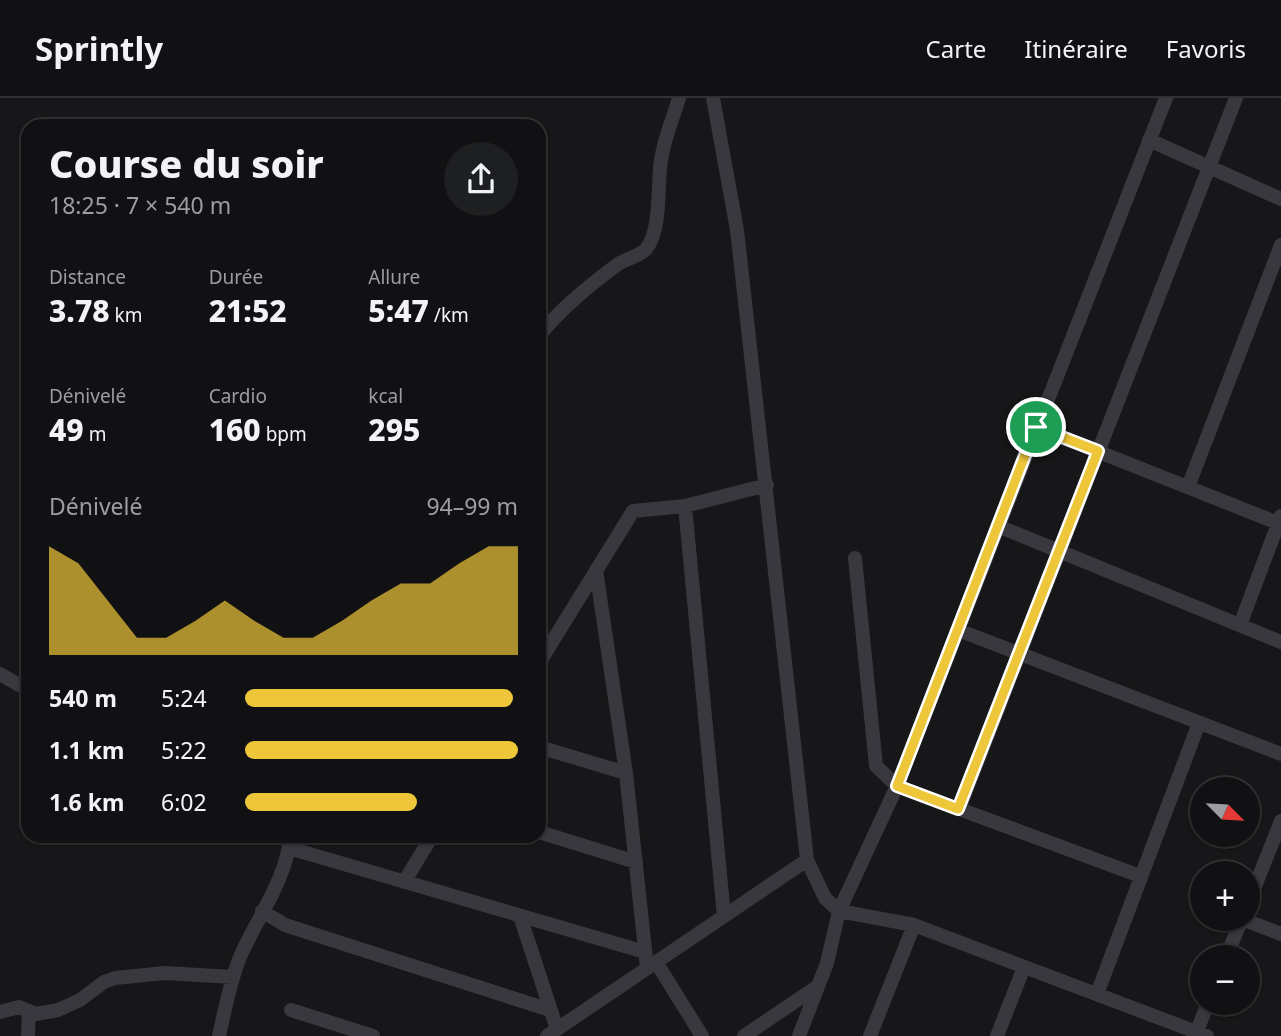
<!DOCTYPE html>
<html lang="fr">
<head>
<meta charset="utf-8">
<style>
  :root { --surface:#111113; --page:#1e1f21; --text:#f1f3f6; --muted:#9c9da0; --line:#303133; --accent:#eec639 }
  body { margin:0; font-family:"Noto Sans",sans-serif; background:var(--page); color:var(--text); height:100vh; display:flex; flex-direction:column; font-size:26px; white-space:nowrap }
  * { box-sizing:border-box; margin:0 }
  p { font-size:23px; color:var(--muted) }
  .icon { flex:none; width:38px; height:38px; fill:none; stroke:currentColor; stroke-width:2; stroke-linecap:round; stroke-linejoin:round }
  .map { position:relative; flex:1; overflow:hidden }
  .panel { position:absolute; left:21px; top:21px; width:525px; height:724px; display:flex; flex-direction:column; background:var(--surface); border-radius:21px; box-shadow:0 2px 5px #0004,0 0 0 2px var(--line) }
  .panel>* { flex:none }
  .needle { width:46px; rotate:114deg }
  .fabs { position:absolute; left:1190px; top:679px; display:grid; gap:14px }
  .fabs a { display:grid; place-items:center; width:70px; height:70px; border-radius:50%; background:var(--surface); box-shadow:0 2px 5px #0004,0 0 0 2px var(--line); font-size:35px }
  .pin { position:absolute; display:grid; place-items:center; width:60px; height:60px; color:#fff; margin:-30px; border:4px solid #fff; border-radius:50%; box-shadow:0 2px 7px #0007 }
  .round { display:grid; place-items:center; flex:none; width:74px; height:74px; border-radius:37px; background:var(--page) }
  .overview { display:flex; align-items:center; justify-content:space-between; height:119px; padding:0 28px }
  h1 { font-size:38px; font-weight:800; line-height:52px }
  .figures { display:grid; grid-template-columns:repeat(3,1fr); gap:10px; height:119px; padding:7px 28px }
  .figures div { display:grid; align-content:center }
  .figures b { font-size:30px; font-weight:800 }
  .figures small { font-size:19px; font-weight:400 }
  .figures p { font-size:19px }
  .chart { height:196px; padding:14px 28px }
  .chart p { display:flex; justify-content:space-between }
  .chart svg { width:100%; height:126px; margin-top:7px; fill:var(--accent); opacity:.7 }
  ul { padding:0 28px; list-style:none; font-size:23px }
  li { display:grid; grid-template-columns:112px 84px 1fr; align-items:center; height:52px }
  li i { height:18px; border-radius:9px; background:var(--accent) }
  header { display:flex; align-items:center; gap:42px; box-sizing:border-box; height:98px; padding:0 35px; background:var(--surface); border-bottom:2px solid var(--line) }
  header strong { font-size:33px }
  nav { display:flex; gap:38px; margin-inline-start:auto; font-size:24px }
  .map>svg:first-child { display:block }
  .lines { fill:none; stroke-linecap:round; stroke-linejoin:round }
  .street { stroke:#38383e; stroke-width:14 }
  .route-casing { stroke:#fff; stroke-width:14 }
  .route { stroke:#eec639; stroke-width:9 }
</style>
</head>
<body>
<header>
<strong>Sprintly</strong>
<nav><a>Carte</a><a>Itinéraire</a><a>Favoris</a></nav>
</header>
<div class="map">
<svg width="1281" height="938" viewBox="0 0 1281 938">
  <rect width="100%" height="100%" fill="#171719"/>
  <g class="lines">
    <!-- street -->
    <path class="street" d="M713 0 737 132 807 762 825 800 839 813 914 827 1207 938
      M1149 42 1281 101
      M539 238C561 210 590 187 618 166 626 161 640 158 646 151 662 132 657 85 661 62 664 41 673 20 679 0
      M1036 329 1278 425
      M1188 389 1281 147
      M685 408 724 818
      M998 428 1281 544
      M855 460 876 668 897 688 1140 778
      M596 472 626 675 647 870
      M1240 527 1281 418
      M958 532 1281 656
      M539 565 633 413 685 408 767 387
      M0 576 19 587 28 588
      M539 649 626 675
      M959 711 1236 0
      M539 734 636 764
      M289 750 645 854
      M404 784 432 738
      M1248 806 1281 723
      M262 813 285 827 550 912
      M520 818 557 931
      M1242 821 1281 836
      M1226 859 1242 821
      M656 864 702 938
      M1097 896 1199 625
      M291 912 373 938
      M0 914 19 909 36 916 58 912 80 902 104 884 115 880 165 875 233 879
      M28 938 29 913
      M219 938C225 911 230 884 240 859 256 822 288 779 290 738
      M547 938 807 762
      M744 938 818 888
      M799 938 827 865 839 813 897 688 1166 0
      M870 938 914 827
      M997 938 1024 869
      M1195 938 1208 905"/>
  </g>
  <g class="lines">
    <defs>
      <path id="route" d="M1036 329 1098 353 958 711 897 688Z"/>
    </defs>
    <!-- route casing -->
    <use href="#route" class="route-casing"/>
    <!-- route -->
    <use href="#route" class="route"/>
  </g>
</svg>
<div class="fabs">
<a><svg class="needle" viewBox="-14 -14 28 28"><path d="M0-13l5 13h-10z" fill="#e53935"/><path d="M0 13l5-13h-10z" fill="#9c9da0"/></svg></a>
<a>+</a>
<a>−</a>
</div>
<div class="pin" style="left:1036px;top:329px;background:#1e9e55"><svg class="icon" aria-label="arrive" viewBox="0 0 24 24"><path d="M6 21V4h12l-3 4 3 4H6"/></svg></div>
<section class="panel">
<div class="overview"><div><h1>Course du soir</h1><p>18:25 · 7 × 540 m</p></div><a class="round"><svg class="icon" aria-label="share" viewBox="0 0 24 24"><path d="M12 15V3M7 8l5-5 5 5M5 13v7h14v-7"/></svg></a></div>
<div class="figures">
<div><p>Distance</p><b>3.78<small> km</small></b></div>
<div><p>Durée</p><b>21:52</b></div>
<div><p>Allure</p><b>5:47<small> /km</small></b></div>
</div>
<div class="figures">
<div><p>Dénivelé</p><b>49<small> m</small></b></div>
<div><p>Cardio</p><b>160<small> bpm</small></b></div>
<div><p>kcal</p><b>295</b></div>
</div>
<div class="chart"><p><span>Dénivelé</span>94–99 m</p>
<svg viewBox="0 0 160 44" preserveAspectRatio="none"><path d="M0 44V6L10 12L20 25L30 38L40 38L50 32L60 25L70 32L80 38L90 38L100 32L110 25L120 19L130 19L140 12L150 6L160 6V44z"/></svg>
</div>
<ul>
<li><b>540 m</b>5:24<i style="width:98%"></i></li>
<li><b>1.1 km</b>5:22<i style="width:100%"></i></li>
<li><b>1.6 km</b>6:02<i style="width:63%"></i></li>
</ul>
</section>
</div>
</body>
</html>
